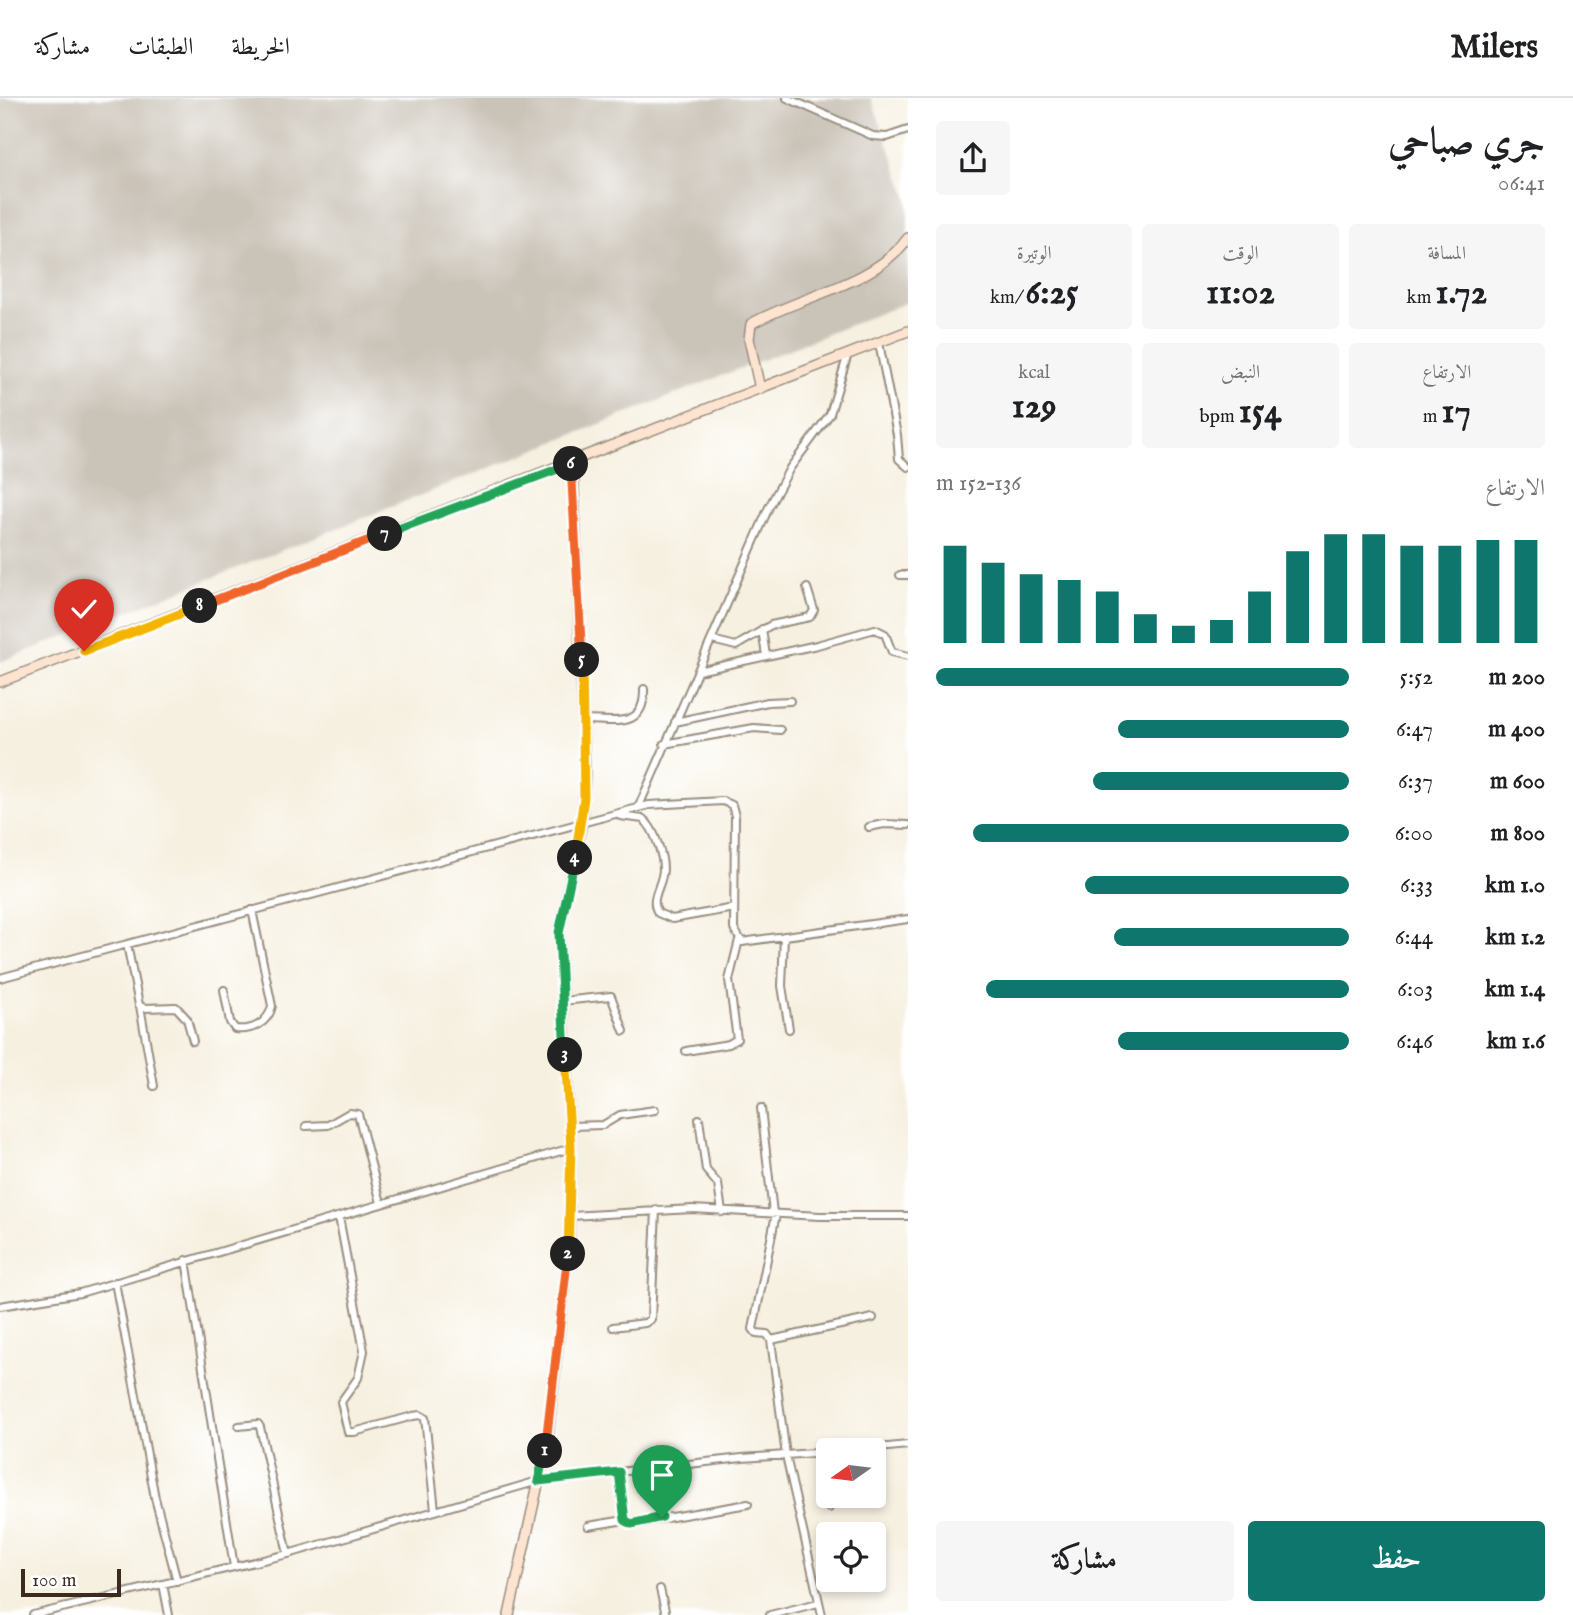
<!DOCTYPE html>
<html lang="ar">
<head>
<meta charset="utf-8">
<style>
  :root { --surface:#fff; --page:#f6f6f6; --text:#202124; --muted:#757577; --line:#e0e0e0; --accent:#0f766e }
  body { margin:0; font-family:"IM FELL English",Amiri,serif; background:var(--page); color:var(--text); direction:rtl; height:100vh; display:flex; flex-direction:column; font-size:26px; white-space:nowrap }
  * { box-sizing:border-box; margin:0 }
  p { font-size:23px; color:var(--muted) }
  .icon { flex:none; width:38px; height:38px; fill:none; stroke:currentColor; stroke-width:2; stroke-linecap:round; stroke-linejoin:round }
  .map { position:relative; flex:1; overflow:hidden; direction:ltr }
  .panel { display:flex; flex-direction:column; background:var(--surface); width:665px }
  .panel>* { flex:none }
  .needle { width:46px; rotate:256deg }
  .fabs { position:absolute; left:816px; top:1340px; display:grid; gap:14px }
  .fabs a { display:grid; place-items:center; width:70px; height:70px; border-radius:7px; background:var(--surface); box-shadow:0 4px 10px #0003; font-size:35px }
  .scale { position:absolute; left:21px; bottom:18px; width:100px; box-sizing:border-box; padding-left:7px; border:4px solid #3b2a1e; border-top:0; font-size:19px; line-height:24px; white-space:nowrap; color:#3b2a1e; -webkit-text-stroke:5px #fff; paint-order:stroke }
  .pin { position:absolute; display:grid; place-items:center; width:60px; height:60px; color:#fff; margin:-72px -30px; border-radius:50% 50% 50% 0; rotate:-45deg; box-shadow:0 0 7px #0007 }
  .pin .icon { rotate:45deg }
  .km { position:absolute; width:35px; height:35px; margin:-18px; border-radius:50%; background:#222; color:#fff; font-size:19px; line-height:35px; text-align:center }
  .round { display:grid; place-items:center; flex:none; width:74px; height:74px; border-radius:7px; background:var(--page) }
  .summary { display:flex; align-items:center; justify-content:space-between; height:119px; padding:0 28px }
  h1 { font-size:38px; font-weight:800; line-height:52px }
  .figures { display:grid; grid-template-columns:repeat(3,1fr); gap:10px; height:119px; padding:7px 28px }
  .figures div { display:grid; align-content:center; border-radius:7px; background:var(--page); text-align:center }
  .figures b { font-size:35px; font-weight:800 }
  .figures small { font-size:19px; font-weight:400 }
  .figures p { font-size:19px }
  .chart { height:196px; padding:14px 28px }
  .chart p { display:flex; justify-content:space-between }
  .chart svg { width:100%; height:126px; margin-top:7px; stroke:var(--accent); stroke-width:6 }
  .cta { display:flex; gap:14px; margin-top:auto; padding:14px 28px }
  .cta a { flex:1; height:80px; border-radius:7px; background:var(--accent); color:#fff; font-size:28px; font-weight:800; line-height:80px; text-align:center }
  .cta a+a { background:var(--page); color:var(--text) }
  ul { padding:0 28px; list-style:none; font-size:23px }
  li { display:grid; grid-template-columns:112px 84px 1fr; align-items:center; height:52px }
  li i { height:18px; border-radius:9px; background:var(--accent) }
  header { display:flex; align-items:center; gap:42px; box-sizing:border-box; height:98px; padding:0 35px; background:var(--surface); border-bottom:2px solid var(--line) }
  header strong { font-size:33px }
  nav { display:flex; gap:38px; margin-inline-start:auto; font-size:24px }
  main { display:flex; flex:1; min-height:0 }
  .map>svg:first-child { display:block }
  .industrial { fill:#cac3b8 }
  .lines { fill:none; stroke-linecap:round; stroke-linejoin:round }
  .street-casing { stroke:#988d7f; stroke-width:10 }
  .secondary-casing { stroke:#988d7f; stroke-width:12 }
  .street { stroke:#fff; stroke-width:6 }
  .secondary { stroke:#fde4d1; stroke-width:9 }
  .split-1-casing { stroke:#fff; stroke-width:14 }
  .split-2-casing { stroke:#fff; stroke-width:14 }
  .split-3-casing { stroke:#fff; stroke-width:14 }
  .split-4-casing { stroke:#fff; stroke-width:14 }
  .split-5-casing { stroke:#fff; stroke-width:14 }
  .split-6-casing { stroke:#fff; stroke-width:14 }
  .split-7-casing { stroke:#fff; stroke-width:14 }
  .split-8-casing { stroke:#fff; stroke-width:14 }
  .split-9-casing { stroke:#fff; stroke-width:14 }
  .split-1 { stroke:#22a559; stroke-width:9 }
  .split-2 { stroke:#f0652b; stroke-width:9 }
  .split-3 { stroke:#f5b400; stroke-width:9 }
  .split-4 { stroke:#22a559; stroke-width:9 }
  .split-5 { stroke:#f5b400; stroke-width:9 }
  .split-6 { stroke:#f0652b; stroke-width:9 }
  .split-7 { stroke:#22a559; stroke-width:9 }
  .split-8 { stroke:#f0652b; stroke-width:9 }
  .split-9 { stroke:#f5b400; stroke-width:9 }
</style>
</head>
<body>
<header>
<strong>Milers</strong>
<nav><a>الخريطة</a><a>الطبقات</a><a>مشاركة</a></nav>
</header>
<main>
<section class="panel">
<div class="summary"><div><h1>جري صباحي</h1><p>06:41</p></div><a class="round"><svg class="icon" aria-label="share" viewBox="0 0 24 24"><path d="M12 15V3M7 8l5-5 5 5M5 13v7h14v-7"/></svg></a></div>
<div class="figures">
<div><p>المسافة</p><b>1.72<small> km</small></b></div>
<div><p>الوقت</p><b>11:02</b></div>
<div><p>الوتيرة</p><b>6:25<small> /km</small></b></div>
</div>
<div class="figures">
<div><p>الارتفاع</p><b>17<small> m</small></b></div>
<div><p>النبض</p><b>154<small> bpm</small></b></div>
<div><p>kcal</p><b>129</b></div>
</div>
<div class="chart"><p><span>الارتفاع</span>136–152 m</p>
<svg viewBox="0 0 160 44" preserveAspectRatio="none"><path d="M5 44V10M15 44V16M25 44V20M35 44V22M45 44V26M55 44V34M65 44V38M75 44V36M85 44V26M95 44V12M105 44V6M115 44V6M125 44V10M135 44V10M145 44V8M155 44V8"/></svg>
</div>
<ul>
<li><b>200 m</b>5:52<i style="width:100%"></i></li>
<li><b>400 m</b>6:47<i style="width:56%"></i></li>
<li><b>600 m</b>6:37<i style="width:62%"></i></li>
<li><b>800 m</b>6:00<i style="width:91%"></i></li>
<li><b>1.0 km</b>6:33<i style="width:64%"></i></li>
<li><b>1.2 km</b>6:44<i style="width:57%"></i></li>
<li><b>1.4 km</b>6:03<i style="width:88%"></i></li>
<li><b>1.6 km</b>6:46<i style="width:56%"></i></li>
</ul>
<div class="cta"><a>حفظ</a><a>مشاركة</a></div>
</section>
<div class="map">
<svg width="908" height="1517" viewBox="0 0 908 1517">
  <rect width="100%" height="100%" fill="#fff"/>
  <filter id="ink" filterUnits="userSpaceOnUse"><feTurbulence type="fractalNoise" baseFrequency=".0143" numOctaves="2"/><feDisplacementMap in="SourceGraphic" scale="14" xChannelSelector="R" yChannelSelector="G"/><feConvolveMatrix kernelMatrix="1 2 1 2 8 2 1 2 1" color-interpolation-filters="sRGB"/></filter>
  <filter id="wash" filterUnits="userSpaceOnUse"><feTurbulence type="fractalNoise" baseFrequency=".00686" numOctaves="4" result="noise"/><feDisplacementMap in="SourceGraphic" scale="28" xChannelSelector="R" yChannelSelector="G"/><feGaussianBlur stdDeviation="1.57" result="paint"/><feColorMatrix in="noise" values="0 0 0 0 0 0 0 0 0 0 0 0 0 0 0 0 0 1.4 0 .05"/><feComposite in="paint" operator="in"/></filter>
  <g filter="url(#wash)">
    <rect width="100%" height="100%" fill="#f6f0e0"/>
    <!-- industrial -->
    <path class="industrial" d="M0 0H871L908 101V204L0 564Z"/>
  </g>
  <g filter="url(#ink)">
    <g class="lines">
      <defs>
        <path id="street" d="M787 0 873 38 887 39 908 32
          M879 245 897 337 899 361 908 369
          M900 477H908
          M762 531 766 558
          M712 542 736 548 771 527 810 519 814 512 807 490
          M698 573 817 547 875 531 885 536 892 554 908 558
          M584 622C614 622 645 632 644 591
          M675 624 768 604 790 603
          M664 646 754 630 780 632
          M639 708 769 409 790 370 830 316 848 256
          M620 718 643 721C655 730 666 764 662 778 659 792 650 802 658 815L672 821 734 810
          M869 729 884 726 908 727
          M784 838 782 888 789 931
          M127 846 139 907 144 910 176 909 187 921 193 943
          M0 880 649 707 723 703 732 707 735 718 734 831 742 844 908 821
          M224 892 230 924 235 931C251 933 268 926 272 908L252 812
          M562 903 611 898 624 933
          M140 908 154 988
          M686 953 729 946 737 941 729 882 739 842
          M761 1010 773 1115
          M699 1021 706 1072 718 1086 722 1114
          M306 1028 328 1027 349 1015 358 1016 381 1105
          M570 1028 603 1027 620 1017 655 1012
          M571 1118 692 1111 820 1118H908
          M339 1119 364 1253 358 1280 341 1304 348 1334H354L413 1318 420 1317 425 1320 435 1412
          M186 1162 234 1469
          M115 1184 155 1400 177 1483
          M0 1208 80 1195 571 1050
          M613 1229 645 1225 651 1221 656 1112
          M771 1242 767 1236 756 1235 753 1231 776 1116
          M239 1328 258 1326 260 1329 288 1456
          M849 1353 908 1347
          M817 1355 829 1410
          M619 1374 624 1417 631 1426 748 1406
          M588 1428 625 1422
          M163 1486 169 1517
          M660 1491 666 1517
          M33 1517 288 1456 538 1383 742 1360 828 1354
          M770 1517 818 1505
          M822 1517 786 1358 771 1242 873 1220"/>
        <path id="secondary" d="M760 291 749 241 751 226C801 197 873 188 908 140
          M0 584 908 233
          M509 1517 547 1346 569 1147 571 1050 559 835 582 724 585 678 573 365"/>
      </defs>
      <!-- street casing -->
      <use href="#street" class="street-casing"/>
      <!-- secondary casing -->
      <use href="#secondary" class="secondary-casing"/>
      <!-- street -->
      <use href="#street" class="street"/>
      <!-- secondary -->
      <use href="#secondary" class="secondary"/>
    </g>
  </g>
  <g class="lines" filter="url(#ink)">
    <defs>
      <path id="split-1" d="M545 1353 538 1383 619 1374 625 1422 631 1426 662 1419"/>
      <path id="split-2" d="M545 1353 568 1156"/>
      <path id="split-3" d="M565 957 571 1050 568 1156"/>
      <path id="split-4" d="M565 957 559 835 575 760"/>
      <path id="split-5" d="M575 760 584 700 582 562"/>
      <path id="split-6" d="M571 366 582 562"/>
      <path id="split-7" d="M385 436 571 366"/>
      <path id="split-8" d="M200 508 385 436"/>
      <path id="split-9" d="M84 553 200 508"/>
    </defs>
    <!-- split-1 casing -->
    <use href="#split-1" class="split-1-casing"/>
    <!-- split-2 casing -->
    <use href="#split-2" class="split-2-casing"/>
    <!-- split-3 casing -->
    <use href="#split-3" class="split-3-casing"/>
    <!-- split-4 casing -->
    <use href="#split-4" class="split-4-casing"/>
    <!-- split-5 casing -->
    <use href="#split-5" class="split-5-casing"/>
    <!-- split-6 casing -->
    <use href="#split-6" class="split-6-casing"/>
    <!-- split-7 casing -->
    <use href="#split-7" class="split-7-casing"/>
    <!-- split-8 casing -->
    <use href="#split-8" class="split-8-casing"/>
    <!-- split-9 casing -->
    <use href="#split-9" class="split-9-casing"/>
    <!-- split-1 -->
    <use href="#split-1" class="split-1"/>
    <!-- split-2 -->
    <use href="#split-2" class="split-2"/>
    <!-- split-3 -->
    <use href="#split-3" class="split-3"/>
    <!-- split-4 -->
    <use href="#split-4" class="split-4"/>
    <!-- split-5 -->
    <use href="#split-5" class="split-5"/>
    <!-- split-6 -->
    <use href="#split-6" class="split-6"/>
    <!-- split-7 -->
    <use href="#split-7" class="split-7"/>
    <!-- split-8 -->
    <use href="#split-8" class="split-8"/>
    <!-- split-9 -->
    <use href="#split-9" class="split-9"/>
  </g>
</svg>
<div class="fabs">
<a><svg class="needle" viewBox="-14 -14 28 28"><path d="M0-13l5 13h-10z" fill="#e53935"/><path d="M0 13l5-13h-10z" fill="#757577"/></svg></a>
<a><svg class="icon" aria-label="locate" viewBox="0 0 24 24"><circle cx="12" cy="12" r="6"/><path d="M12 2v4M12 18v4M2 12h4M18 12h4"/></svg></a>
</div>
<div class="scale">100 m</div>
<div class="pin" style="left:662px;top:1419px;background:#1e9e55"><svg class="icon" aria-label="arrive" viewBox="0 0 24 24"><path d="M6 21V4h12l-3 4 3 4H6"/></svg></div>
<div class="pin" style="left:84px;top:553px;background:#d93025"><svg class="icon" aria-label="check" viewBox="0 0 24 24"><path d="M5 12l5 5 9-10"/></svg></div>
<b class="km" style="left:545px;top:1353px">1</b>
<b class="km" style="left:568px;top:1156px">2</b>
<b class="km" style="left:565px;top:957px">3</b>
<b class="km" style="left:575px;top:760px">4</b>
<b class="km" style="left:582px;top:562px">5</b>
<b class="km" style="left:571px;top:366px">6</b>
<b class="km" style="left:385px;top:436px">7</b>
<b class="km" style="left:200px;top:508px">8</b>
</div>
</main>
</body>
</html>
